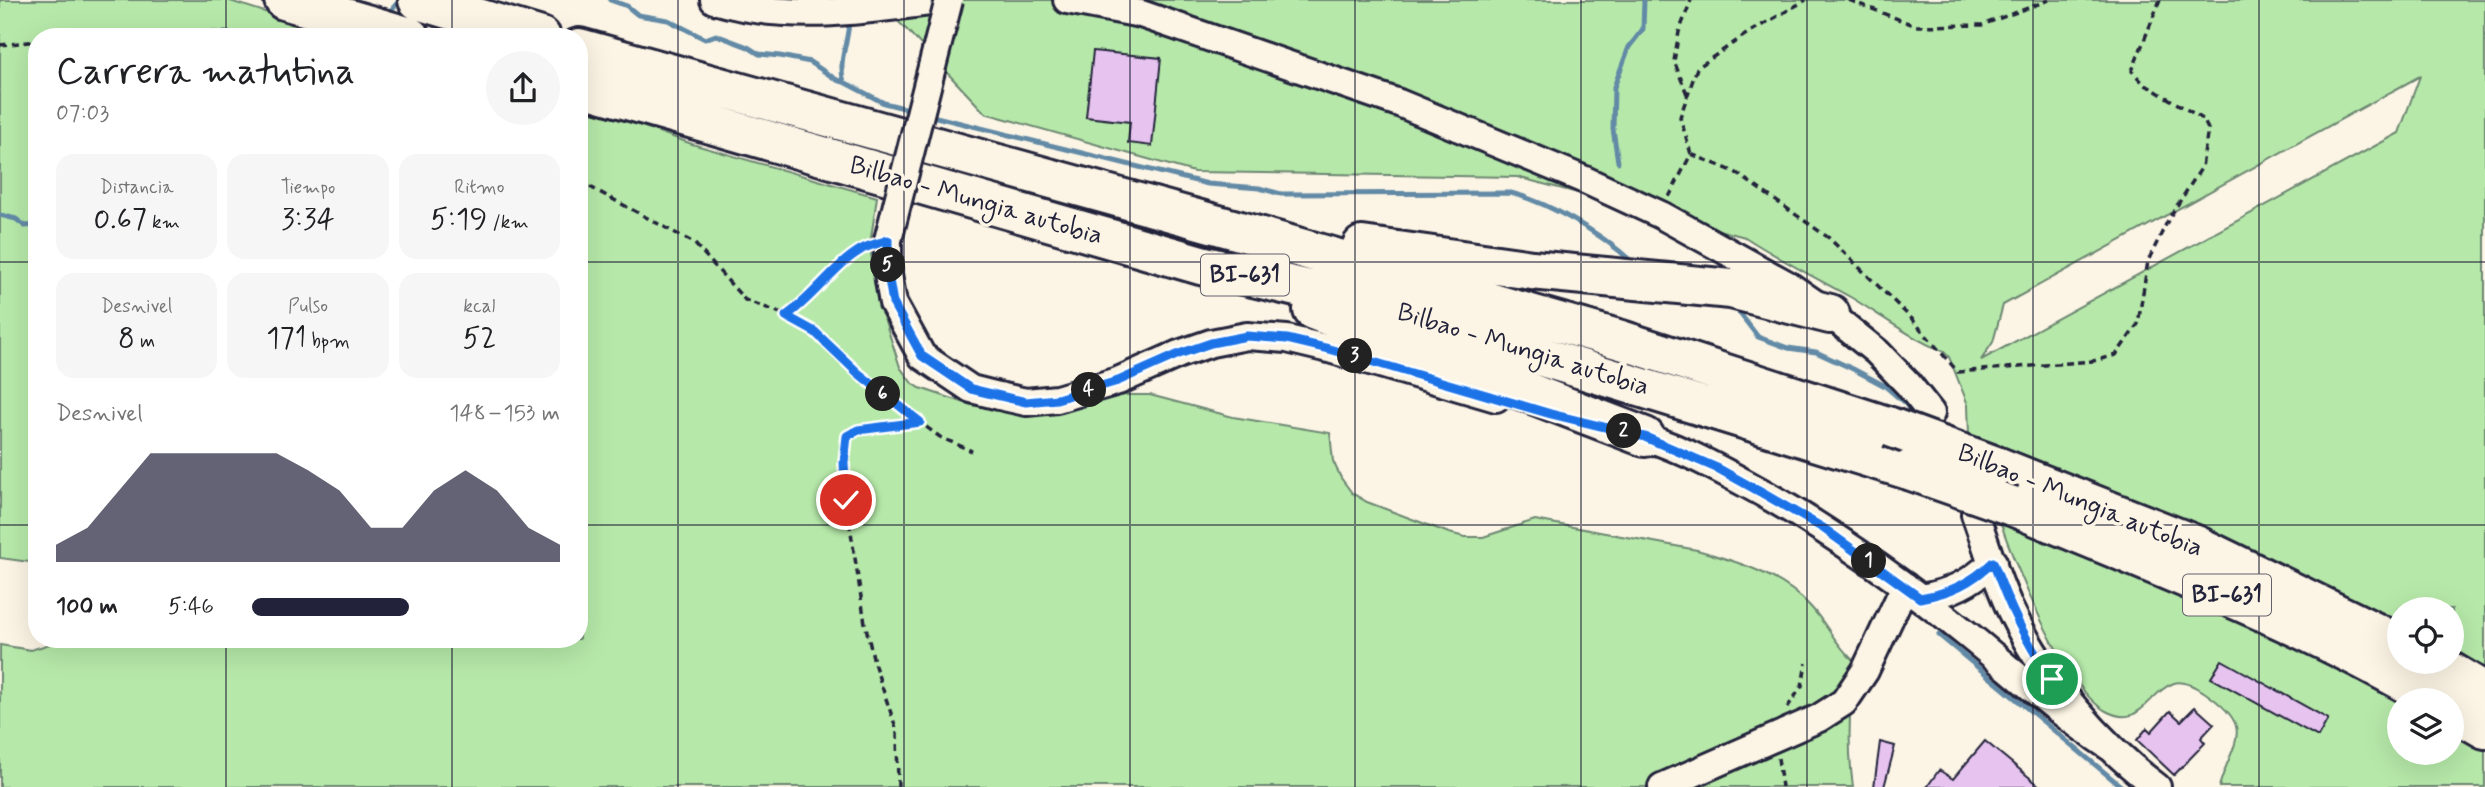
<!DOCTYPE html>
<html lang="es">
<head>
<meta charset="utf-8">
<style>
  :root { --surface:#fff; --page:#f6f6f6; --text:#202124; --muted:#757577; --accent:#22223b }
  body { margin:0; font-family:Mynerve,sans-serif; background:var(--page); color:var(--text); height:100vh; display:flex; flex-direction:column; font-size:26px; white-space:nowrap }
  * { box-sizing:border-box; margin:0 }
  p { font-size:23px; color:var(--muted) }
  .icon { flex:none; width:38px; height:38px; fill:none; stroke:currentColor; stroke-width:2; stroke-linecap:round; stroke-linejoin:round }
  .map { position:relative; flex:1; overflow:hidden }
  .panel { position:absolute; left:28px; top:28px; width:560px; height:620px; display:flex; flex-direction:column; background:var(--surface); border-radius:28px; box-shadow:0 7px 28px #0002 }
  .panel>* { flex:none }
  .controls { position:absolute; left:2387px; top:597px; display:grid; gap:14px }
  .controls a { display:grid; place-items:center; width:77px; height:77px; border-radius:50%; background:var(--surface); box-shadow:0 7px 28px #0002; font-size:35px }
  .pin { position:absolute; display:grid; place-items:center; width:60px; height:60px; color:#fff; margin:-30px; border:4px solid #fff; border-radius:50%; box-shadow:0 2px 7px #0007 }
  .km { position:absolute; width:35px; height:35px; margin:-18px; border-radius:50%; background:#222; color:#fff; font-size:19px; line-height:35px; text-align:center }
  .round { display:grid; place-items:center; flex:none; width:74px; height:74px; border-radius:37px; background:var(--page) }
  .headline { display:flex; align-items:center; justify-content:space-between; height:119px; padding:0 28px }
  h1 { font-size:38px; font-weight:600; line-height:52px }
  .stats { display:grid; grid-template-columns:repeat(3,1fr); gap:10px; height:119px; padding:7px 28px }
  .stats div { display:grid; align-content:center; border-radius:18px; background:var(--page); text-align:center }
  .stats b { font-size:30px; font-weight:600 }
  .stats small { font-size:19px; font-weight:400 }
  .stats p { font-size:19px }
  .chart { height:196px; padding:14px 28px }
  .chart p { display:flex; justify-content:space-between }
  .chart svg { width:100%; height:126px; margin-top:7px; fill:var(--accent); opacity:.7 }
  ul { padding:0 28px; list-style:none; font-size:23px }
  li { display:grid; grid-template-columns:112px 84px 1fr; align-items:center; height:52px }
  li i { height:18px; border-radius:9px; background:var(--accent) }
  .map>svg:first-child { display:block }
  .green { fill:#b6e9a9; stroke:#6c8672; stroke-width:2; fill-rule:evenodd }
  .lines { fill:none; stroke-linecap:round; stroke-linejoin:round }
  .stream { stroke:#628aa6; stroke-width:5 }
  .building { fill:#e7c4f0; stroke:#22223b; stroke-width:2 }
  .minor-casing { stroke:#22223b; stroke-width:32 }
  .highway-casing { stroke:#22223b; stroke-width:44 }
  .path { stroke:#22223b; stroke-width:3.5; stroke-dasharray:7 5; stroke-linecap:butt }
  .minor { stroke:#fcf5e5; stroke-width:26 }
  .highway { stroke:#fcf5e5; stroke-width:38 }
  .minor-bridge-casing { stroke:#22223b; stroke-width:32; stroke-linecap:butt }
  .highway-bridge-casing { stroke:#22223b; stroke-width:44; stroke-linecap:butt }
  .minor-bridge { stroke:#fcf5e5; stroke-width:26 }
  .highway-bridge { stroke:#fcf5e5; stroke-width:38 }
  .route-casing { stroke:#fff; stroke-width:14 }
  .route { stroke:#1a73e8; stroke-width:9 }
  .grid { fill:none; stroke:#22223b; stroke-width:2; stroke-opacity:0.55 }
  .labels { text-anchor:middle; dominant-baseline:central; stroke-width:7; stroke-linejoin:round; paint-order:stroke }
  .shield { fill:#fcf5e5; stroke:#63616e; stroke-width:2 }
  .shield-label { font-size:24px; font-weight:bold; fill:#22223b }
  .street-label { font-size:26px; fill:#22223b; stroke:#fcf5e5 }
</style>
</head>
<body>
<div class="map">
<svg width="2485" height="787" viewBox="0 0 2485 787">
  <rect width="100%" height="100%" fill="#fcf5e5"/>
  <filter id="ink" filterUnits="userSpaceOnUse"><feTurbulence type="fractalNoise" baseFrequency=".0143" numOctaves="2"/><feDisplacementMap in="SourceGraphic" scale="14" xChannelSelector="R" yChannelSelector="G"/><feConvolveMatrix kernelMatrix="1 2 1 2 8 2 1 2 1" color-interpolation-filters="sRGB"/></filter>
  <g filter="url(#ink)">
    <!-- green -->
    <path class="green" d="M0 0H227L343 37H37V563L0 558Z
      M703 0H2485V670L2452 652V609H2399V623C2349 597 2297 574 2245 550 2155 507 2064 468 1969 436L1968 405 1949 357 1944 352C1911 338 1883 317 1852 298 1816 278 1779 259 1745 237L1517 177 1194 172 985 113 908 31 879 3ZM2420 76 2399 133 1981 360 1993 342 2003 305Z
      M579 108 636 124 692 144 877 197 870 245 876 293 900 367 911 382 920 388 971 405 1018 412 1067 409 1125 395H1150L1233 417 1330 433 1333 461 1341 478 1352 493 1367 502 1449 533 1465 537H1483L1535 520 1697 550C1735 561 1783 575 1810 606 1827 624 1836 646 1855 662 1849 705 1847 744 1853 787H0V645L31 650 65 639H579Z
      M1999 517 2272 634 2399 700V752H2452V728L2485 747V787H2219C2232 740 2258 729 2204 692 2195 687 2184 680 2174 683 2148 692 2141 730 2106 711 2066 690 2012 561 1999 517Z"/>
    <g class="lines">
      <!-- stream -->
      <path class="stream" d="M610 0 627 6 638 15 668 20 705 39 716 35 748 47 759 54 780 56 810 62 837 80 844 82 884 103 912 110
        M386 16 400 0
        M844 82C837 59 850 40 849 17
        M928 115 1208 184 1259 188 1281 194 1511 193C1550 203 1602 234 1631 261
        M1618 162 1613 129 1614 87 1629 47 1643 29 1644 0
        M0 215 16 219 25 226 37 225
        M1735 307 1758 337 1788 348 1816 352 1853 369 1885 386 1906 404 1911 412
        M1939 635 2122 787"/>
    </g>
    <!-- building -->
    <path class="building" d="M1093 51 1161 58 1152 146 1128 143 1130 122 1086 117Z
      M2222 660 2328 719 2318 737 2211 678Z
      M2195 707 2214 724 2201 738 2205 743 2174 775 2137 740 2147 728 2151 732 2170 711 2181 721Z
      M1985 741 2041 787H1927L1939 770 1953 779Z
      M1880 742 1895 746 1884 787H1874Z"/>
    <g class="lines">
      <defs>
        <path id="minor" d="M714 0C790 23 869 10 946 0
          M1067 0 1141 14 1399 103 1585 180 1661 215 1788 285 1830 314 1877 352 1908 384 1931 413
          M888 240V274L893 303 922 356 971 389 999 396 1026 402 1057 399 1118 381 1179 354 1211 343 1247 336 1287 339 1329 349 1496 398
          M1631 433C1670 443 1708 463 1743 482 1823 525 1897 578 1968 635 2015 673 2059 714 2110 747
          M1975 514C1987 547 1997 583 2013 615 2044 679 2100 744 2157 787
          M1921 598C1950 593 1971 583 1993 562
          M1662 787 1819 718 1844 702 1865 671 1905 586"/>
        <path id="highway" d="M284 0 410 37
          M418 0 541 37
          M579 48 1283 243 1621 340 1890 427
          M579 86 1201 265 1370 304 1909 470
          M1362 246 1532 270 1731 289 1830 314
          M1313 310 1645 437
          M1996 466 2198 546 2399 644
          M2012 506C2154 565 2302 621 2436 700
          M2434 662 2485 692
          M2452 710 2485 729"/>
      </defs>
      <!-- minor casing -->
      <use href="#minor" class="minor-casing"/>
      <!-- highway casing -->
      <use href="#highway" class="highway-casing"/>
      <!-- path -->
      <path class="path" d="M1849 0 1916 26 1982 25 2049 0
        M115 37 199 32 239 33
        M228 37 239 33 255 37
        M0 45 37 41
        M1687 94 1674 61 1679 32 1691 0
        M1691 154 1735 172 1829 238 1912 319 1958 372 2093 361 2116 355 2138 324 2148 261 2169 218 2202 167 2208 129 2203 119 2144 84 2132 71 2160 0
        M579 181 694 243 745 300 786 315C813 298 838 260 867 248
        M1669 197 1691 154 1680 117 1697 68 1748 33 1806 0
        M786 315 815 332 858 373 910 415 940 437 972 451
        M1787 708 1802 686 1806 663
        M1778 758 1782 787
        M898 787 897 731 875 666 865 623 846 500 844 463 847 436 858 430 920 422"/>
      <!-- minor -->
      <use href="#minor" class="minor"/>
      <!-- highway -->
      <use href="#highway" class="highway"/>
      <defs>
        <path id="minor-bridge" d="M888 240 949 0"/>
        <path id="highway-bridge" d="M1890 427 1996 466
          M1909 470 2012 506"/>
      </defs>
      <!-- minor-bridge casing -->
      <use href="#minor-bridge" class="minor-bridge-casing"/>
      <!-- highway-bridge casing -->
      <use href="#highway-bridge" class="highway-bridge-casing"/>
      <!-- minor-bridge -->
      <use href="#minor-bridge" class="minor-bridge"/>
      <!-- highway-bridge -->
      <use href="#highway-bridge" class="highway-bridge"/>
    </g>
  </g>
  <g class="lines" filter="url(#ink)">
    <defs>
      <path id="route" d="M846 500 844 463 847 436 858 430 920 422 858 373 815 332 786 316C814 297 833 266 862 249 870 245 880 243 888 240V274L893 303 922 356 971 389 1026 402 1057 399 1118 381 1179 354 1211 343 1247 336 1287 339 1329 349 1551 414 1645 437 1719 469 1764 494 1823 528 1920 598C1950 593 1971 583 1993 562 2009 606 2025 641 2052 679"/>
    </defs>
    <!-- route casing -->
    <use href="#route" class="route-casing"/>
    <!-- route -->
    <use href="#route" class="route"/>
  </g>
  <!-- grid -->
  <path class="grid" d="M226 0V37M452 0V37M678 0V787M904 0V787M1130 0V787M1355 0V787M1581 0V787M1807 0V787M2033 0V787M2259 0V787M0 262H37M579 262H2485M0 525H37M579 525H2485M226 639V787M452 639V787"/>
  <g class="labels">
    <!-- shield labels -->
    <g class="shield">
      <rect x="1201" y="254.5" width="88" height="41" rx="5"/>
      <rect x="2183" y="574.5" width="88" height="41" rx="5"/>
    </g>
    <g class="shield-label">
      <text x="1245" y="275">BI-631</text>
      <text x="2227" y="595">BI-631</text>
    </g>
    <!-- street labels -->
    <g class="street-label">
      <text transform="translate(976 201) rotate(16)">Bilbao - Mungia autobia</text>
      <text transform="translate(1523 350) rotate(17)">Bilbao - Mungia autobia</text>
      <text transform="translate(2080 501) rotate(22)">Bilbao - Mungia autobia</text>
    </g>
  </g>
</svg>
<div class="controls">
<a><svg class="icon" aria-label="locate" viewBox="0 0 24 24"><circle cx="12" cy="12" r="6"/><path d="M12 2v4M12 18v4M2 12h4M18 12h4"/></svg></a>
<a><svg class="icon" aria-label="layers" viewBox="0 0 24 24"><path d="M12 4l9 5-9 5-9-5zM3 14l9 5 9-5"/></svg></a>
</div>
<div class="pin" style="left:2052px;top:679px;background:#1e9e55"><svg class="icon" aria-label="arrive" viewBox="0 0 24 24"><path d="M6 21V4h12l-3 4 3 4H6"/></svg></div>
<div class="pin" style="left:846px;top:500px;background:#d93025"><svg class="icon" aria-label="check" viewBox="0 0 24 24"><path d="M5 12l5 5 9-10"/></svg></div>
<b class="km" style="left:1869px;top:561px">1</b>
<b class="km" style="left:1624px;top:431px">2</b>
<b class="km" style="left:1355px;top:356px">3</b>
<b class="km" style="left:1089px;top:390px">4</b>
<b class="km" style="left:888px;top:265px">5</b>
<b class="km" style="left:883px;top:394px">6</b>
<section class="panel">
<div class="headline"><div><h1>Carrera matutina</h1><p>07:03</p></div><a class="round"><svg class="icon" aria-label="share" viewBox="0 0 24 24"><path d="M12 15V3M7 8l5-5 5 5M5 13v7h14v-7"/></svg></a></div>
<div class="stats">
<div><p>Distancia</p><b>0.67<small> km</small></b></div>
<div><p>Tiempo</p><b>3:34</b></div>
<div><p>Ritmo</p><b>5:19<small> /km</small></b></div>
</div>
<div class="stats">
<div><p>Desnivel</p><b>8<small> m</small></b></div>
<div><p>Pulso</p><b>171<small> bpm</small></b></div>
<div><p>kcal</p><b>52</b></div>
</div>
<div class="chart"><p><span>Desnivel</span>148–153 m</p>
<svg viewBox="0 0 160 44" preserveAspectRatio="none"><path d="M0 44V38L10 32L20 19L30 6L40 6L50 6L60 6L70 6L80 12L90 19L100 32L110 32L120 19L130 12L140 19L150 32L160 38V44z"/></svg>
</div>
<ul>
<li><b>100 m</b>5:46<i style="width:51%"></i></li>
</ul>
</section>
</div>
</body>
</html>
